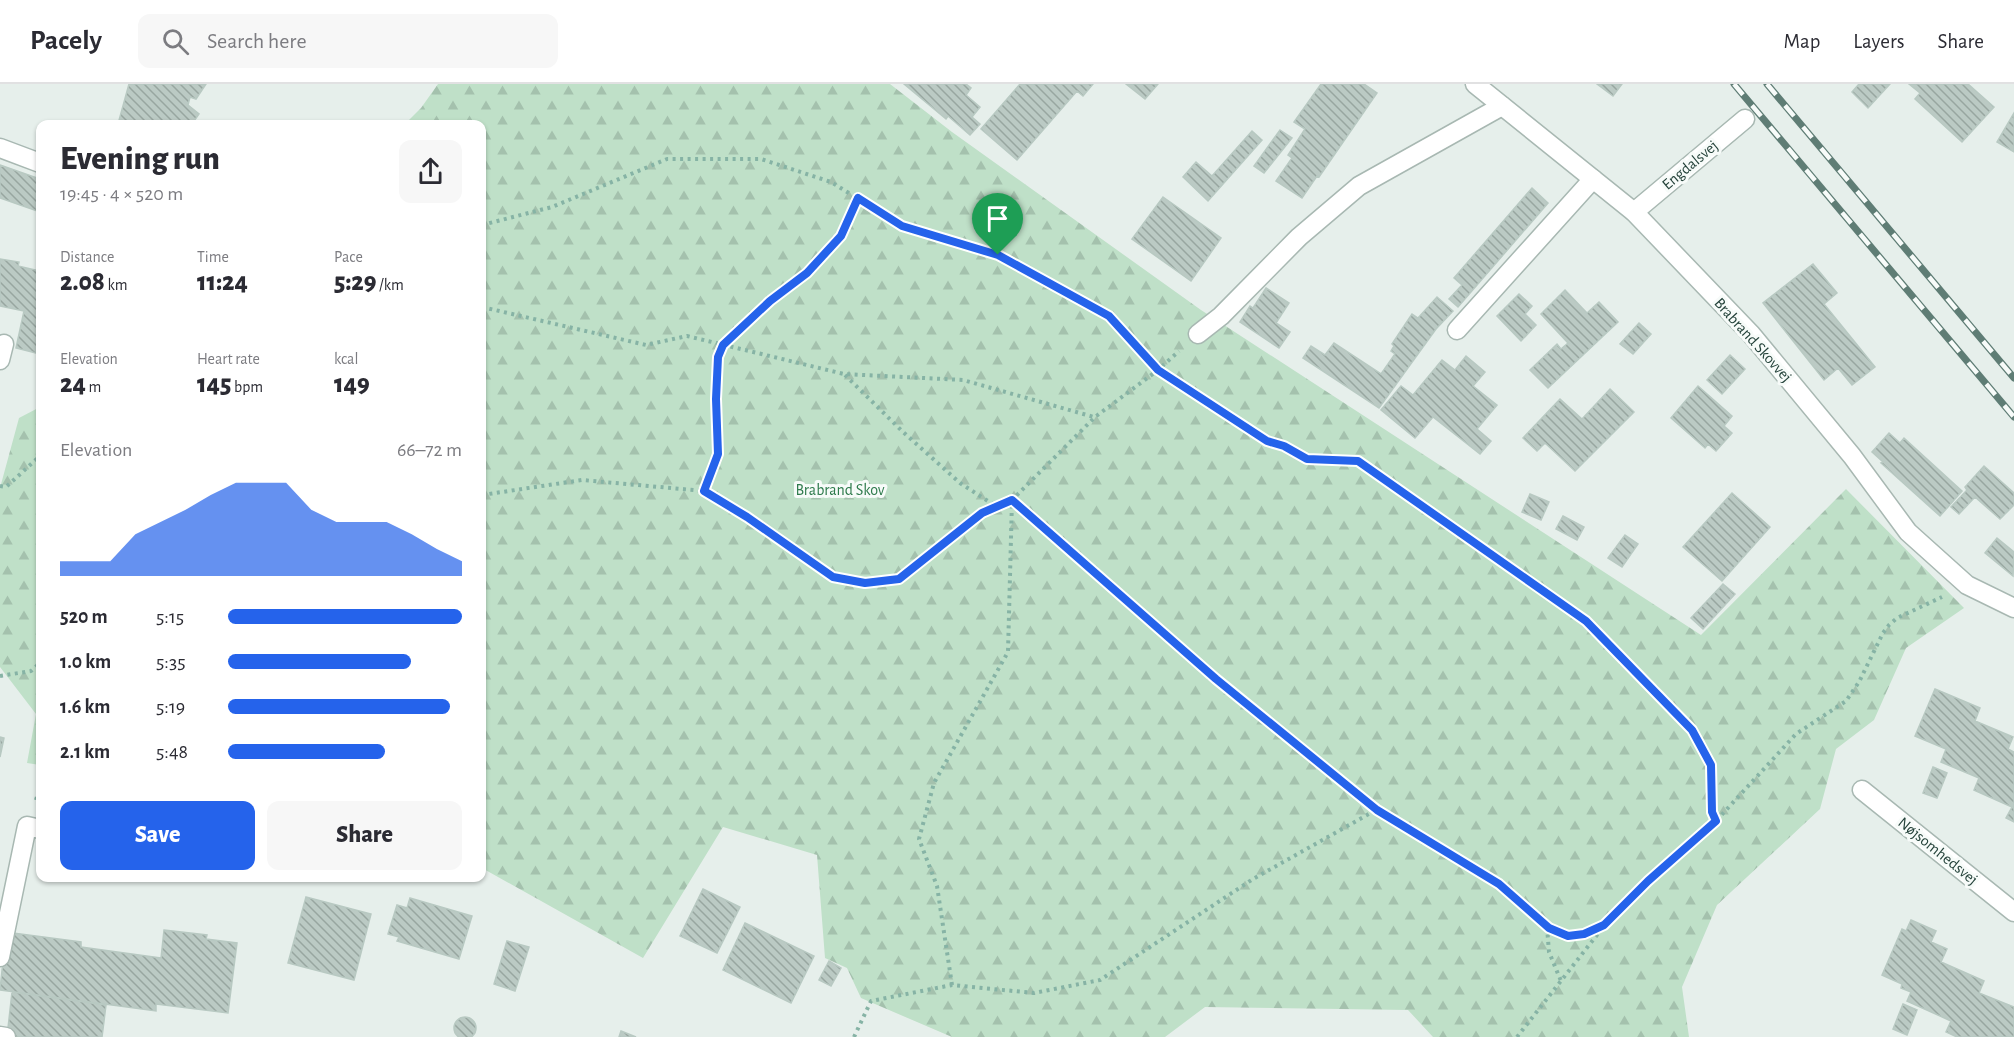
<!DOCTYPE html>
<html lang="en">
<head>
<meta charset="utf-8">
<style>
  :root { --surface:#fff; --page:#f7f7f7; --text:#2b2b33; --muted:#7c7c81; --line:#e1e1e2; --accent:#2563eb }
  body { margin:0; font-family:"Alegreya Sans",sans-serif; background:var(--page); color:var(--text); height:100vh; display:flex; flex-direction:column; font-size:22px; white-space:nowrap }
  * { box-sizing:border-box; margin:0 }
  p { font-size:20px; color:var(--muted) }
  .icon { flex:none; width:33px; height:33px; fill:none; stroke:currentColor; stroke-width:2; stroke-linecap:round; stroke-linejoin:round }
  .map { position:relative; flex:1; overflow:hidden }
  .side { position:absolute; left:36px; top:36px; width:450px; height:762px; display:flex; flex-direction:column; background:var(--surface); border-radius:12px; box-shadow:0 2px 4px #0004 }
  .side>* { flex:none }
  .pin { position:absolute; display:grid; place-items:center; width:51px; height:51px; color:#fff; margin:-62px -26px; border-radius:50% 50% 50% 0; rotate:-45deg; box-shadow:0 0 6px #0007 }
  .pin .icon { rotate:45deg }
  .round { display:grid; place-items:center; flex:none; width:63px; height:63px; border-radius:12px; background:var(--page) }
  .overview { display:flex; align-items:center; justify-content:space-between; height:102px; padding:0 24px }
  h1 { font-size:33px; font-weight:800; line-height:45px }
  .stats { display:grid; grid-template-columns:repeat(3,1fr); gap:9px; height:102px; padding:6px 24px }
  .stats div { display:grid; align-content:center }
  .stats b { font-size:26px; font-weight:800 }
  .stats small { font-size:16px; font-weight:400 }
  .stats p { font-size:16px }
  .chart { height:168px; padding:12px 24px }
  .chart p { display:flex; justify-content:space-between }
  .chart svg { width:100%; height:108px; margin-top:6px; fill:var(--accent); opacity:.7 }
  .primary-button { display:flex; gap:12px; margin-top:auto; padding:12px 24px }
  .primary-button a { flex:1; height:69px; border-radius:12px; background:var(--accent); color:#fff; font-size:24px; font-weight:800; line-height:69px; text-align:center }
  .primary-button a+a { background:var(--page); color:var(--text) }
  ul { padding:0 24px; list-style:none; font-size:20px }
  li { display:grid; grid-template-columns:96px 72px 1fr; align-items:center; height:45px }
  li i { height:15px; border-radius:8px; background:var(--accent) }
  header { display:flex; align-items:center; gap:36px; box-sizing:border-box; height:84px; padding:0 30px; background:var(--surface); border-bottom:2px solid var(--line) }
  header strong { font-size:28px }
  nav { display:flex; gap:33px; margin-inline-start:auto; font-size:21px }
  .search { width:420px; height:54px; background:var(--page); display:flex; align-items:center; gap:15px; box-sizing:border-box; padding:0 21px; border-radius:12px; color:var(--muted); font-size:22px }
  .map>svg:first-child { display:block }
  .forest { fill:url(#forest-firs) }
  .building { fill:url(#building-back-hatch); stroke:#b8c9c2; stroke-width:1.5 }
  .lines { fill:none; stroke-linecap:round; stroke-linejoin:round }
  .lane-casing { stroke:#a8b8b2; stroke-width:21 }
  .street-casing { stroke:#a8b8b2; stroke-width:21 }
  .path { stroke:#86b3a5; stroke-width:4; stroke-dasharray:3 4.5; stroke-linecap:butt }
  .lane { stroke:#fff; stroke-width:18 }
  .street { stroke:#fff; stroke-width:18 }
  .rail-casing { stroke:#5f7d75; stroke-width:7 }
  .rail { stroke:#f7fbf9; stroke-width:4.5; stroke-dasharray:14; stroke-linecap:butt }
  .route-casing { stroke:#fff; stroke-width:12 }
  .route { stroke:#2563eb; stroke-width:8 }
  .labels { text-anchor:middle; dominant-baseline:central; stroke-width:6; stroke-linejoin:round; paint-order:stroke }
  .street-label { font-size:16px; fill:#24423a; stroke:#f7fbf9 }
  .park-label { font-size:16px; fill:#2d7a4b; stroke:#f7fbf9 }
</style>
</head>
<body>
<header>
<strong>Pacely</strong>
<div class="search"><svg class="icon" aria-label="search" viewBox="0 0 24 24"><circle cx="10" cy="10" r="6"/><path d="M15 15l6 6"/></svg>Search here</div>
<nav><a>Map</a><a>Layers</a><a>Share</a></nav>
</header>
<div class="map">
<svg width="2014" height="953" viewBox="0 0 2014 953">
  <defs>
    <pattern id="forest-firs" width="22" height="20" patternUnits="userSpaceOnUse" patternTransform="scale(1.5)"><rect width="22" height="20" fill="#bfe0c8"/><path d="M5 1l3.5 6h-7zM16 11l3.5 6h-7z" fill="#a4c1ad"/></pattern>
    <pattern id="building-back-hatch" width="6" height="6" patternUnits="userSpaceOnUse" patternTransform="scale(1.5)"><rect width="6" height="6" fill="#bbcac4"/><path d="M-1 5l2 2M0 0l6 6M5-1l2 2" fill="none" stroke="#98a6a0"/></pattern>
  </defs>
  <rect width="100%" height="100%" fill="#e6efeb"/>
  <!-- forest -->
  <path class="forest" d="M438 0H890L952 48 1201 226 1701 551 1846 405 1964 524 1906 564 1874 636 1836 665 1820 725 1717 821 1682 903 1689 953H1433L1408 926 1205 923 1165 953H952L861 914 847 884 825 874 817 771 723 743 643 874 482 784V40H405L421 24Z
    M40 323V681L27 679 36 630 0 583V404L19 334Z"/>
  <!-- building -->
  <path class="building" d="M129 0H206L196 15 190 13 188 21 199 30 192 40H118Z
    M904 0H966L971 4 966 11 980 23 972 33 980 40 970 51 948 32 946 35Z
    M1020 0H1093L1083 12 1077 7 1017 76 981 45Z
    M1126 0H1158L1145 15Z
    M1321 0H1364L1377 9 1319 93 1317 92 1302 114 1276 97 1292 74 1288 71 1305 45 1294 38Z
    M1597 0H1622L1613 12Z
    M1859 0H1890L1868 24 1852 8Z
    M1909 0H1968L1994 23 1962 58 1915 15 1920 9Z
    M2014 29V68L1997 58Z
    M1280 46 1292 54 1264 89 1254 82Z
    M1252 47 1262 56 1208 117 1183 93 1196 78 1212 92Z
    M0 81 40 95V128L0 114Z
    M1532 104 1548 119 1458 223 1449 215 1462 201 1454 194Z
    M1163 113 1221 154 1191 197 1132 155Z
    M0 175 19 178 18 182 40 187V270L16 264 24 227 0 222Z
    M1813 180 1837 209 1824 220 1875 283 1852 301 1838 284 1824 296 1763 219Z
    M1266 204 1289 219 1276 239 1290 248 1279 264 1240 238 1250 222 1253 224Z
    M1565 206 1587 229 1599 218 1618 238 1548 304 1530 286 1557 260 1561 265 1568 259 1541 230Z
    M1519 210 1532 222 1525 230 1536 241 1521 257 1497 232Z
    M1437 213 1453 227 1436 245 1379 324 1303 274 1311 262 1325 271 1334 259 1381 290 1395 270 1391 267 1394 262 1392 260 1412 230 1418 234Z
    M1639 239 1651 250 1633 270 1620 260Z
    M1730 271 1745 285 1722 310 1707 296Z
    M1466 272 1485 288 1473 302 1497 321 1477 345 1491 357 1480 370 1433 333 1415 354 1381 326 1401 302 1413 311 1442 276 1455 286Z
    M1698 302 1732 332 1724 342 1732 349 1716 367 1708 360 1705 364 1671 334Z
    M1610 305 1634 328 1575 387 1545 359 1537 367 1523 354 1560 315 1582 335Z
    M1889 349 1900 359 1904 354 1962 407 1940 432 1881 379 1883 378 1872 368Z
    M1984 382 2014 409V421L2000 435 1975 413 1959 430 1951 423 1967 406 1965 403Z
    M1732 409 1770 443 1722 497 1683 463Z
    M1530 410 1549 418 1541 436 1522 428Z
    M1563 432 1584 443 1577 456 1556 445Z
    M1625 451 1638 460 1622 483 1608 474Z
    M1997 454 2014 468 2013 492 1985 469Z
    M1723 500 1735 510 1703 545 1691 534Z
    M1935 605 1980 624 1975 637 2013 653 2008 665 2014 668V738L2006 734 2012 723 1974 706 1979 694 1941 678 1946 665 1915 652Z
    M0 653 4 654 0 673Z
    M1933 683 1947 689 1937 714 1923 709Z
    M703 805 740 823 717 869 680 852Z
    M306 813 371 830 354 896 288 879Z
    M410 814 472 832 459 875 397 857 399 853 388 850 397 821 407 824Z
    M1911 836 1936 847 1931 858 1947 865 1941 878 1984 897 1979 909 2014 923V953H1957L1946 948 1951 937 1907 917 1911 908 1901 904 1902 900 1882 891 1902 845 1906 847Z
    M745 839 814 872 791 919 723 886Z
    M164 846 207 851 206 855 237 859 228 929 156 920V927L0 906 6 848 81 858V863L161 874Z
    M507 857 529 863 515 907 494 900Z
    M829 877 841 884 831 902 819 896Z
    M12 908 106 921 102 953H7Z
    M1903 920 1917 926 1907 951 1893 945Z
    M454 944a11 11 0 1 1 22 0a11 11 0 1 1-22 0Z
    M621 947 636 953H619Z"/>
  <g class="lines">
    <defs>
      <path id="lane" d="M0 64 40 79
        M1634 128 1745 35
        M1457 246 1593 95
        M1198 250 1221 232 1299 153 1359 102 1502 22
        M0 873 27 742 40 745
        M0 952 6 953"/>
      <path id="street" d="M1475 0 1634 128 1751 250 1852 372 1908 448 1967 501 2014 524
        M0 276 4 260
        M1862 706 2014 828"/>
    </defs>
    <!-- lane casing -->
    <use href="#lane" class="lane-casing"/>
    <!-- street casing -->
    <use href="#street" class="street-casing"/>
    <!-- path -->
    <path class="path" d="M482 141 552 123 667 75H761L831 98 902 142 998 171 1109 232 1158 286 1267 357 1284 362 1307 375 1358 377 1586 537 1692 646 1711 681V727L1716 737
      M482 223 646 261 687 252 844 290 963 296 1094 333
      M845 291 903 348 960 399 997 423
      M0 402 6 403 40 372
      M704 407 718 370 716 315 718 273 723 261 770 217 806 189 841 152 858 114
      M482 411 582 396 704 407 747 433 833 493 865 499 899 495 983 429 1012 416 1216 595 1377 726 1499 800 1549 844 1568 852 1584 850 1604 841 1648 797 1716 737 1796 650 1846 617 1859 598 1883 549 1889 541 1897 534 1942 513
      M0 592 31 587 40 579
      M36 716 40 703
      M1547 843 1549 868 1561 897
      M952 901 937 802 919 755 934 699 1008 568 1012 416 1095 333 1158 286 1179 267
      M854 953 871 917 952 901 1034 909 1100 896 1253 795 1376 726
      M1517 953 1604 842"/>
    <!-- lane -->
    <use href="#lane" class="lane"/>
    <!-- street -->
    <use href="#street" class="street"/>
    <defs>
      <path id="rail" d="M1734 0 2014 333
        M1767 0 2014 294"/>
    </defs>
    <!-- rail casing -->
    <use href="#rail" class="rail-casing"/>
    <!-- rail -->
    <use href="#rail" class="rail"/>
  </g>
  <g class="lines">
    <defs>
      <path id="route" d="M858 114 902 142 998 171 1109 232 1158 286 1267 357 1284 362 1307 375 1358 377 1586 537 1692 646 1711 681 1712 728 1716 737 1648 797 1604 841 1584 850 1568 852 1549 844 1499 800 1377 726 1216 595 1012 416 982 429 899 495 865 499 833 493 747 433 704 407 718 370 716 315 718 273 723 261 770 217 807 189 841 152Z"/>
    </defs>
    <!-- route casing -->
    <use href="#route" class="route-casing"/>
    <!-- route -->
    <use href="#route" class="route"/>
  </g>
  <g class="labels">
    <!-- street labels -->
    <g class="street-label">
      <text transform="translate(1690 81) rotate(-40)">Engdalsvej</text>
      <text transform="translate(1753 256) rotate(48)">Brabrand Skovvej</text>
      <text transform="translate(1938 767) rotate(39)">Nøjsomhedsvej</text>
    </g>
    <!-- park labels -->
    <g class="park-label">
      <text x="840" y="406">Brabrand Skov</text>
    </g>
  </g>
</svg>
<div class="pin" style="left:998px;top:171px;background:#1e9e55"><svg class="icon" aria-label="arrive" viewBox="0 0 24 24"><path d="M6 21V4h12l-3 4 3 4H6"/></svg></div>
<section class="side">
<div class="overview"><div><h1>Evening run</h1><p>19:45 · 4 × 520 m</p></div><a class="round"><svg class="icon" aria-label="share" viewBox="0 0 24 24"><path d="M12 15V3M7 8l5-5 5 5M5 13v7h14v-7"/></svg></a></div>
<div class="stats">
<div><p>Distance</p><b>2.08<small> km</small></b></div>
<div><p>Time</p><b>11:24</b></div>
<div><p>Pace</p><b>5:29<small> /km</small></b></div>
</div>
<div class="stats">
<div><p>Elevation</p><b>24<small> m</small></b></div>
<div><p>Heart rate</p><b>145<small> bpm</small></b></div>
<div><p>kcal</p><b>149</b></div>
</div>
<div class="chart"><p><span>Elevation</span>66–72 m</p>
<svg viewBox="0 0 160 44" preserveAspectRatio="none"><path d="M0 44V38L10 38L20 38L30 27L40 22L50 17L60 11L70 6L80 6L90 6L100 17L110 22L120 22L130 22L140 27L150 33L160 38V44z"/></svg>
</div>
<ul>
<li><b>520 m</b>5:15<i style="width:100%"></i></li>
<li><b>1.0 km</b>5:35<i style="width:78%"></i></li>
<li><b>1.6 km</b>5:19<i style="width:95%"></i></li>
<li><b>2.1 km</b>5:48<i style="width:67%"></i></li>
</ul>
<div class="primary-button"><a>Save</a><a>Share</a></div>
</section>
</div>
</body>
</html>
